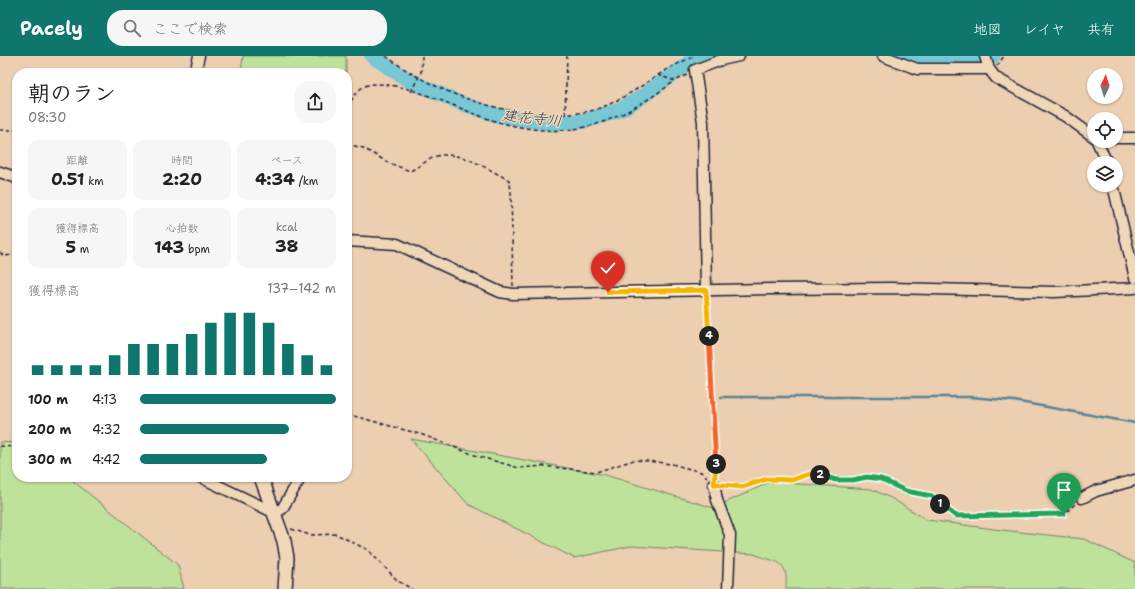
<!DOCTYPE html>
<html lang="ja">
<head>
<meta charset="utf-8">
<style>
  :root { --surface:#fff; --page:#f6f6f6; --text:#222; --muted:#767676; --accent:#0f766e }
  body { margin:0; font-family:"Shantell Sans","Klee One",sans-serif; background:var(--page); color:var(--text); height:100vh; display:flex; flex-direction:column; font-size:15px; white-space:nowrap }
  * { box-sizing:border-box; margin:0 }
  p { font-size:13px; color:var(--muted) }
  .icon { flex:none; width:22px; height:22px; fill:none; stroke:currentColor; stroke-width:2; stroke-linecap:round; stroke-linejoin:round }
  .map { position:relative; flex:1; overflow:hidden }
  .side { position:absolute; left:12px; top:12px; width:340px; height:414px; display:flex; flex-direction:column; background:var(--surface); border-radius:16px; box-shadow:0 1px 3px #0004 }
  .side>* { flex:none }
  .needle { width:26px; rotate:4deg }
  .controls { position:absolute; left:1087px; top:12px; display:grid; gap:8px }
  .controls a { display:grid; place-items:center; width:36px; height:36px; border-radius:50%; background:var(--surface); box-shadow:0 1px 3px #0004; font-size:20px }
  .pin { position:absolute; display:grid; place-items:center; width:34px; height:34px; color:#fff; margin:-41px -17px; border-radius:50% 50% 50% 0; rotate:-45deg; box-shadow:0 0 4px #0007 }
  .pin .icon { rotate:45deg }
  .km { position:absolute; width:20px; height:20px; margin:-10px; border-radius:50%; background:#222; color:#fff; font-size:11px; line-height:20px; text-align:center }
  .round { display:grid; place-items:center; flex:none; width:42px; height:42px; border-radius:16px; background:var(--page) }
  .headline { display:flex; align-items:center; justify-content:space-between; height:68px; padding:0 16px }
  h1 { font-size:22px; font-weight:700; line-height:30px }
  .figures { display:grid; grid-template-columns:repeat(3,1fr); gap:6px; height:68px; padding:4px 16px }
  .figures div { display:grid; align-content:center; border-radius:10px; background:var(--page); text-align:center }
  .figures b { font-size:17px; font-weight:700 }
  .figures small { font-size:11px; font-weight:400 }
  .figures p { font-size:11px }
  .chart { height:112px; padding:8px 16px }
  .chart p { display:flex; justify-content:space-between }
  .chart svg { width:100%; height:72px; margin-top:4px; stroke:var(--accent); stroke-width:6 }
  ul { padding:0 16px; list-style:none; font-size:13px }
  li { display:grid; grid-template-columns:64px 48px 1fr; align-items:center; height:30px }
  li i { height:10px; border-radius:5px; background:var(--accent) }
  header { display:flex; align-items:center; gap:24px; box-sizing:border-box; height:56px; padding:0 20px; background:var(--accent); color:#fff }
  header strong { font-size:19px }
  nav { display:flex; gap:22px; margin-inline-start:auto; font-size:14px }
  .search { width:280px; height:36px; background:var(--page); display:flex; align-items:center; gap:10px; box-sizing:border-box; padding:0 14px; border-radius:16px; color:var(--muted); font-size:15px }
  .map>svg:first-child { display:block }
  .green { fill:#bfe29b; stroke:#70826b }
  .lines { fill:none; stroke-linecap:round; stroke-linejoin:round }
  .stream { stroke:#568597; stroke-width:2.5 }
  .river { stroke:#78c7d5; stroke-width:15 }
  .minor-casing { stroke:#22223b; stroke-width:13 }
  .tertiary-casing { stroke:#22223b; stroke-width:16 }
  .path { stroke:#22223b; stroke-width:1.5; stroke-dasharray:4 3; stroke-linecap:butt }
  .minor { stroke:#efd7b7; stroke-width:10 }
  .tertiary { stroke:#efd7b7; stroke-width:13 }
  .split-1-casing { stroke:#fff; stroke-width:8 }
  .split-2-casing { stroke:#fff; stroke-width:8 }
  .split-3-casing { stroke:#fff; stroke-width:8 }
  .split-4-casing { stroke:#fff; stroke-width:8 }
  .split-5-casing { stroke:#fff; stroke-width:8 }
  .split-1 { stroke:#22a559; stroke-width:5 }
  .split-2 { stroke:#22a559; stroke-width:5 }
  .split-3 { stroke:#f5b400; stroke-width:5 }
  .split-4 { stroke:#f0652b; stroke-width:5 }
  .split-5 { stroke:#f5b400; stroke-width:5 }
  .labels { text-anchor:middle; dominant-baseline:central; stroke-width:3; stroke-linejoin:round; paint-order:stroke }
  .water-label { font-size:15px; font-style:italic; fill:#33435a; stroke:#efd7b7 }
</style>
</head>
<body>
<header>
<strong>Pacely</strong>
<div class="search"><svg class="icon" aria-label="search" viewBox="0 0 24 24"><circle cx="10" cy="10" r="6"/><path d="M15 15l6 6"/></svg>ここで検索</div>
<nav><a>地図</a><a>レイヤ</a><a>共有</a></nav>
</header>
<div class="map">
<svg width="1135" height="533" viewBox="0 0 1135 533">
  <rect width="100%" height="100%" fill="#ecceb0"/>
  <filter id="ink" filterUnits="userSpaceOnUse"><feTurbulence type="fractalNoise" baseFrequency=".025" numOctaves="2"/><feDisplacementMap in="SourceGraphic" scale="8" xChannelSelector="R" yChannelSelector="G"/><feConvolveMatrix kernelMatrix="1 2 1 2 8 2 1 2 1" color-interpolation-filters="sRGB"/></filter>
  <g filter="url(#ink)">
    <!-- green -->
    <path class="green" d="M243 0H346V17H241Z
      M411 383 605 419 714 452 770 426 871 433 891 442 927 464 1001 474 1084 483 1135 507V533H786C788 501 777 508 754 498L631 490 574 502 468 448Z
      M0 386 17 387V421H68L178 509 184 533H0Z"/>
    <g class="lines">
      <!-- stream -->
      <path class="stream" d="M721 341H971L1014 345 1135 367"/>
      <!-- river -->
      <path class="river" d="M372 0 410 25 460 47 496 59 555 68 589 64 620 54 643 40 690 6 713 0
        M897 0 942 5H979L993 0"/>
      <defs>
        <path id="minor" d="M883 0 917 13H989
          M985 0 989 13 996 22 1065 60 1094 81
          M195 17 199 0
          M1116 82H1135
          M1097 85 1107 107
          M0 116 17 122
          M1113 129 1135 222
          M347 185 397 188 500 236 513 238 775 233 891 232 1054 236 1135 232
          M706 234 703 66 695 14 721 4 739 0
          M200 421 275 457 282 453 301 421
          M714 428 717 444 730 479 728 533
          M1082 442 1096 435 1135 424"/>
        <path id="tertiary" d="M261 421 284 485 287 502 285 533"/>
      </defs>
      <!-- minor casing -->
      <use href="#minor" class="minor-casing"/>
      <!-- tertiary casing -->
      <use href="#tertiary" class="tertiary-casing"/>
      <!-- path -->
      <path class="path" d="M386 0C436 39 522 68 585 56 612 51 635 34 658 19L675 25 687 19
        M997 10 1004 0
        M658 19 667 13 694 0
        M411 36 421 16 422 0
        M347 51C352 44 358 31 368 29 399 22 460 54 492 64 514 71 543 76 566 74 609 70 641 49 675 25
        M565 59 567 0
        M0 74H17
        M347 88 363 92 389 107 410 115C419 111 428 103 437 100 461 94 489 114 509 124L511 134 513 230
        M0 197 5 200 17 198
        M707 244 716 406 715 420
        M347 358 423 379 477 400 519 412 543 410 596 416 634 404 648 405 672 408 701 416 707 421
        M0 390 17 391
        M724 430 742 431 767 423 792 424 809 419H817L836 424H853L867 421 881 423 906 435 932 440 956 460 1064 458 1076 447
        M291 473 310 479 336 478 368 494 398 525 412 533"/>
      <!-- minor -->
      <use href="#minor" class="minor"/>
      <!-- tertiary -->
      <use href="#tertiary" class="tertiary"/>
    </g>
  </g>
  <g class="lines" filter="url(#ink)">
    <defs>
      <path id="split-1" d="M940 448 956 460 1064 458"/>
      <path id="split-2" d="M820 419 836 424H853L867 421 881 423 906 435 932 440 940 448"/>
      <path id="split-3" d="M716 408 714 428 742 431 767 423 792 424 809 418 820 419"/>
      <path id="split-4" d="M709 280 716 408"/>
      <path id="split-5" d="M608 236 706 234 709 280"/>
    </defs>
    <!-- split-1 casing -->
    <use href="#split-1" class="split-1-casing"/>
    <!-- split-2 casing -->
    <use href="#split-2" class="split-2-casing"/>
    <!-- split-3 casing -->
    <use href="#split-3" class="split-3-casing"/>
    <!-- split-4 casing -->
    <use href="#split-4" class="split-4-casing"/>
    <!-- split-5 casing -->
    <use href="#split-5" class="split-5-casing"/>
    <!-- split-1 -->
    <use href="#split-1" class="split-1"/>
    <!-- split-2 -->
    <use href="#split-2" class="split-2"/>
    <!-- split-3 -->
    <use href="#split-3" class="split-3"/>
    <!-- split-4 -->
    <use href="#split-4" class="split-4"/>
    <!-- split-5 -->
    <use href="#split-5" class="split-5"/>
  </g>
  <g class="labels">
    <!-- water labels -->
    <g class="water-label">
      <text transform="translate(532 62) rotate(6)">建花寺川</text>
    </g>
  </g>
</svg>
<div class="controls">
<a><svg class="needle" viewBox="-14 -14 28 28"><path d="M0-13l5 13h-10z" fill="#e53935"/><path d="M0 13l5-13h-10z" fill="#767676"/></svg></a>
<a><svg class="icon" aria-label="locate" viewBox="0 0 24 24"><circle cx="12" cy="12" r="6"/><path d="M12 2v4M12 18v4M2 12h4M18 12h4"/></svg></a>
<a><svg class="icon" aria-label="layers" viewBox="0 0 24 24"><path d="M12 4l9 5-9 5-9-5zM3 14l9 5 9-5"/></svg></a>
</div>
<div class="pin" style="left:1064px;top:458px;background:#1e9e55"><svg class="icon" aria-label="arrive" viewBox="0 0 24 24"><path d="M6 21V4h12l-3 4 3 4H6"/></svg></div>
<div class="pin" style="left:608px;top:236px;background:#d93025"><svg class="icon" aria-label="check" viewBox="0 0 24 24"><path d="M5 12l5 5 9-10"/></svg></div>
<b class="km" style="left:940px;top:448px">1</b>
<b class="km" style="left:820px;top:419px">2</b>
<b class="km" style="left:716px;top:408px">3</b>
<b class="km" style="left:709px;top:280px">4</b>
<section class="side">
<div class="headline"><div><h1>朝のラン</h1><p>08:30</p></div><a class="round"><svg class="icon" aria-label="share" viewBox="0 0 24 24"><path d="M12 15V3M7 8l5-5 5 5M5 13v7h14v-7"/></svg></a></div>
<div class="figures">
<div><p>距離</p><b>0.51<small> km</small></b></div>
<div><p>時間</p><b>2:20</b></div>
<div><p>ペース</p><b>4:34<small> /km</small></b></div>
</div>
<div class="figures">
<div><p>獲得標高</p><b>5<small> m</small></b></div>
<div><p>心拍数</p><b>143<small> bpm</small></b></div>
<div><p>kcal</p><b>38</b></div>
</div>
<div class="chart"><p><span>獲得標高</span>137–142 m</p>
<svg viewBox="0 0 160 44" preserveAspectRatio="none"><path d="M5 44V38M15 44V38M25 44V38M35 44V38M45 44V32M55 44V25M65 44V25M75 44V25M85 44V19M95 44V12M105 44V6M115 44V6M125 44V12M135 44V25M145 44V32M155 44V38"/></svg>
</div>
<ul>
<li><b>100 m</b>4:13<i style="width:100%"></i></li>
<li><b>200 m</b>4:32<i style="width:76%"></i></li>
<li><b>300 m</b>4:42<i style="width:65%"></i></li>
</ul>
</section>
</div>
</body>
</html>
